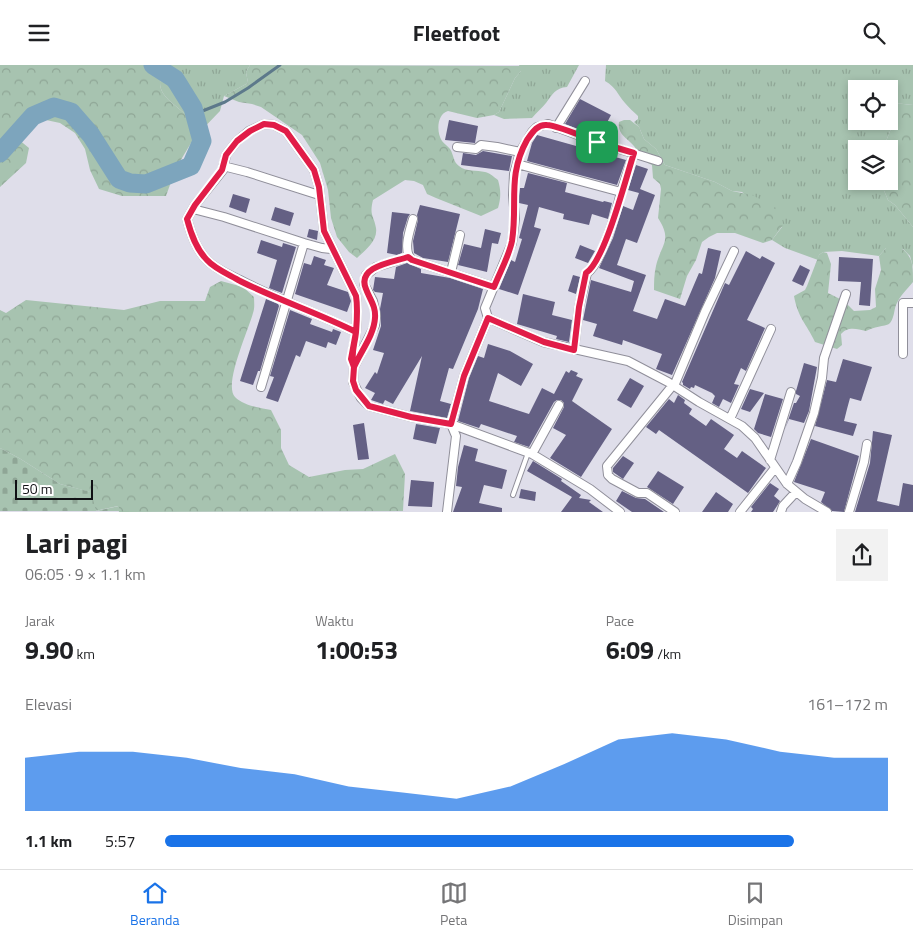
<!DOCTYPE html>
<html lang="id">
<head>
<meta charset="utf-8">
<style>
  :root { --surface:#fff; --page:#f2f2f2; --text:#202124; --muted:#757577; --line:#e0e0e0; --accent:#1a73e8 }
  body { margin:0; font-family:"Titillium Web",sans-serif; background:var(--page); color:var(--text); height:100vh; display:flex; flex-direction:column; font-size:19px; white-space:nowrap }
  * { box-sizing:border-box; margin:0 }
  p { font-size:16px; color:var(--muted) }
  .icon { flex:none; width:28px; height:28px; fill:none; stroke:currentColor; stroke-width:2; stroke-linecap:round; stroke-linejoin:round }
  .map { position:relative; height:447px; overflow:hidden }
  .details { display:flex; flex-direction:column; background:var(--surface); flex:1 }
  .details>* { flex:none }
  .controls { position:absolute; left:848px; top:15px; display:grid; gap:10px }
  .controls a { display:grid; place-items:center; width:50px; height:50px; border-radius:0px; background:var(--surface); box-shadow:0 2px 8px #0003; font-size:25px }
  .scale { position:absolute; left:15px; bottom:12px; width:78px; box-sizing:border-box; padding-left:5px; border:2px solid #111115; border-top:0; font-size:14px; line-height:18px; white-space:nowrap; color:#111115; -webkit-text-stroke:4px #fff; paint-order:stroke }
  .pin { position:absolute; display:grid; place-items:center; width:42px; height:42px; color:#fff; margin:-21px; border-radius:10px; box-shadow:0 2px 8px #0006 }
  .round { display:grid; place-items:center; flex:none; width:52px; height:52px; border-radius:0px; background:var(--page) }
  .headline { display:flex; align-items:center; justify-content:space-between; height:85px; padding:0 25px }
  h1 { font-size:28px; font-weight:700; line-height:38px }
  .metrics { display:grid; grid-template-columns:repeat(3,1fr); gap:8px; height:85px; padding:5px 25px }
  .metrics div { display:grid; align-content:center }
  .metrics b { font-size:25px; font-weight:700 }
  .metrics small { font-size:14px; font-weight:400 }
  .metrics p { font-size:14px }
  .chart { height:140px; padding:10px 25px }
  .chart p { display:flex; justify-content:space-between }
  .chart svg { width:100%; height:90px; margin-top:5px; fill:var(--accent); opacity:.7 }
  ul { padding:0 25px; list-style:none; font-size:16px }
  li { display:grid; grid-template-columns:80px 60px 1fr; align-items:center; height:38px }
  li i { height:12px; border-radius:6px; background:var(--accent) }
  header { display:flex; justify-content:space-between; align-items:center; height:65px; padding:0 25px; background:var(--surface); font-size:22px; font-weight:700 }
  .tabs { display:flex; justify-content:space-around; align-items:center; height:70px; border-top:1px solid var(--line); background:var(--surface); font-size:14px; color:var(--muted) }
  .tabs a { display:grid; justify-items:center; gap:2px }
  .tabs .current { color:var(--accent) }
  .map>svg:first-child { display:block }
  .grass { fill:url(#grass-tufts); fill-rule:evenodd }
  .forest { fill:url(#forest-crowns) }
  .cemetery { fill:url(#cemetery-stones) }
  .lines { fill:none; stroke-linecap:round; stroke-linejoin:round }
  .stream { stroke:#5d798b; stroke-width:3 }
  .river { stroke:#7da5bd; stroke-width:19 }
  .building { fill:#646084 }
  .lane-casing { stroke:#908f9a; stroke-width:6 }
  .street-casing { stroke:#908f9a; stroke-width:10 }
  .lane { stroke:#fff; stroke-width:4 }
  .street { stroke:#fff; stroke-width:8 }
  .route-casing { stroke:#fff; stroke-width:10 }
  .route { stroke:#e11d48; stroke-width:6 }
</style>
</head>
<body>
<header><svg class="icon" aria-label="menu" viewBox="0 0 24 24"><path d="M4 6h16M4 12h16M4 18h16"/></svg>Fleetfoot<svg class="icon" aria-label="search" viewBox="0 0 24 24"><circle cx="10" cy="10" r="6"/><path d="M15 15l6 6"/></svg></header>
<div class="map">
<svg width="913" height="447" viewBox="0 0 913 447">
  <defs>
    <pattern id="grass-tufts" width="24" height="20" patternUnits="userSpaceOnUse" patternTransform="scale(1.25)"><rect width="24" height="20" fill="#a7c3b0"/><path d="M3 7l-1-3M5 7V3M7 7l1-3M15 17l-1-3M17 17v-4M19 17l1-3" fill="none" stroke="#8fa696"/></pattern>
    <pattern id="forest-crowns" width="20" height="18" patternUnits="userSpaceOnUse" patternTransform="scale(1.25)"><rect width="20" height="18" fill="#a7c3b0"/><path d="M2 6a3 3 0 1 1 6 0M12 15a3 3 0 1 1 6 0" fill="none" stroke="#8fa696"/></pattern>
    <pattern id="cemetery-stones" width="16" height="16" patternUnits="userSpaceOnUse" patternTransform="scale(1.25)"><rect width="16" height="16" fill="#a7c3b0"/><path d="M2 7V4a2 2 0 0 1 4 0v3zM10 15v-3a2 2 0 0 1 4 0v3z" fill="#8fa696"/></pattern>
  </defs>
  <rect width="100%" height="100%" fill="#dfdeea"/>
  <!-- grass -->
  <path class="grass" d="M168 0H250L246 7 248 18 224 31 220 46 194 73C193 68 192 59 189 54 181 42 160 34 160 18 160 11 166 6 168 0Z
    M519 0H579L567 22C555 23 553 29 546 38 542 43 536 48 532 53L504 54 494 50 499 47 515 13 521 6Z
    M606 0H913V40L894 38 892 61 883 84H856V116H880L888 135 895 140 913 162V202L910 191 903 184 886 183 879 191 842 186 823 187 819 190 818 195 785 183 772 175 782 162 742 127 732 126 715 117 665 100 656 84 644 74 639 62 634 57 638 54V51C634 47 629 43 625 38 617 29 617 23 605 16ZM856 24H889V56H856Z"/>
  <!-- forest -->
  <path class="forest" d="M0 0H168C166 6 160 11 160 18 160 34 181 42 189 54 192 59 193 68 194 73L176 103 166 131H122L99 124 90 105 85 84 75 68 60 58 46 55 30 62 18 74 29 83 26 98 0 122Z
    M250 0 521 1V6L515 13 499 47 494 50 477 53 448 46C437 49 436 67 442 76 444 79 448 81 450 84 454 90 453 97 459 101 466 107 477 105 485 107 490 108 494 112 498 115 501 125 501 133 498 143L481 151 436 133 427 129 423 120 414 116 405 115 373 135C369 151 374 150 376 163 378 176 365 185 357 193L349 187 337 172 331 153 328 125 320 98 302 70 261 42 252 39 239 37 224 31 248 18 246 7Z
    M894 38 913 40V162L895 140 888 135 880 116H889V84H883L892 61Z
    M624 55H630L639 62 644 74 656 84 665 100 715 117 732 126 752 130 771 140 782 151 783 160 772 175 763 178 735 168H717L709 172 702 177 696 195 687 211 680 234 654 225C654 218 654 209 656 201 661 179 673 176 658 153L661 124 660 119 653 113 652 100C637 93 642 90 633 80 627 73 617 69 619 57Z
    M895 179C913 190 913 197 913 217 906 226 901 229 896 240 894 245 894 255 889 259 885 261 873 262 866 266 857 264 848 261 841 269L842 280 837 284 815 277C806 258 798 253 794 231L805 225 807 221 819 190 823 187 827 188 831 199 828 228 844 236 854 246 870 245 876 242 875 224 881 205 879 191 886 183Z
    M221 216 243 222 254 232C254 237 255 243 253 248 249 264 223 320 235 332 244 341 260 343 271 345L281 365V383L289 400 309 412 345 405 363 404 395 389 405 409 403 446 119 447 118 441 95 446 90 427 60 419 19 393 0 383V245L6 248 26 235 124 245 160 236H205L210 222Z"/>
  <!-- cemetery -->
  <path class="cemetery" d="M0 383 19 393 60 419 91 427 96 446 119 441V446H0Z"/>
  <g class="lines">
    <!-- stream -->
    <path class="stream" d="M195 49 225 37 248 23 280 0"/>
    <!-- river -->
    <path class="river" d="M0 88 33 51 54 42 71 47 91 70 119 114 130 118 146 119 191 101 202 76 193 43 175 14 153 0"/>
  </g>
  <!-- building -->
  <path class="building" d="M580 34 611 50 601 69 590 64 588 68 565 59Z
    M449 55 478 61 475 78 445 75Z
    M537 70 626 95 617 120 527 96 532 78Z
    M483 86 512 91 509 106 461 100 463 88 476 90Z
    M636 100 648 104 640 124 655 130 637 178 626 174 617 200 646 210 633 246 657 254 665 234 685 241 699 208 702 209 708 183 721 186 715 213 672 310 656 304 662 289 623 275 622 280 593 271 597 259 583 255 591 215 631 227 634 216 599 203 613 173 623 141 633 145 639 128 628 125Z
    M528 108 567 118 565 127 603 137 604 136 612 138 608 154 592 149 589 160 563 154 564 149 539 142 534 162 541 164 518 230 499 224 511 195 515 197 522 174 519 173 528 140 519 138V131L520 123H524Z
    M233 129 250 134 246 148 229 142Z
    M420 140 460 149 448 197 423 193 414 188 413 176 418 155 417 150Z
    M275 142 294 148 290 161 271 155Z
    M392 147 410 149 408 152 403 168 402 188 397 190 387 188Z
    M309 164 318 166 317 175 307 172Z
    M485 164 501 168 498 179 492 178 487 207 458 200 464 179 481 183Z
    M261 175 282 182 283 178 296 182 282 228 269 223 277 195 257 188Z
    M580 180 595 186 588 198 575 193Z
    M746 186 760 194 762 191 775 198 747 255 765 263 746 306 741 303 734 319 739 320 731 338 723 334 719 342 712 338 715 331 712 328 695 320 694 323 691 322 690 324 683 320V318L682 317 725 218 729 220Z
    M314 191 326 195 324 200 334 203 327 220 348 227 351 236 347 247 295 229 304 198 311 200Z
    M839 192 873 194 870 241 859 240 861 217 838 216Z
    M407 198 421 204V208L450 213 483 224 478 244 453 304 449 303 440 336 451 339 447 353 410 346 422 291 393 339 385 335 383 339 371 335 375 328 365 323 375 307 377 309 384 288 373 285 381 261 380 244 383 228 375 227 373 225 375 212 394 214 396 202Z
    M800 200 810 205 803 221 792 216Z
    M573 210 580 212 576 229 568 226Z
    M523 229 555 237 552 250 572 255 569 277 556 274 557 271 517 259Z
    M266 234 278 239 279 241 260 306H258L253 320 240 316Z
    M290 245 312 254 310 259 332 267 333 264 341 267 336 280 328 277 326 283 306 276 300 292 296 290 278 337 266 333 274 312 270 311Z
    M488 279 510 286 533 299 521 321 498 308 489 336 529 349 542 323 554 329 566 306 569 308 571 305 578 308 576 311 583 314 572 336 612 364 581 412 550 393 566 370 553 363 564 342V338L561 335H557L554 337 529 382 514 377 517 371 481 359 479 363 458 356 469 313 478 291 484 293Z
    M843 294 872 302 861 336 850 333 847 344 844 356 857 359 853 371 815 361 827 315 836 317Z
    M804 298 817 302 809 346 804 358 789 354 785 364 794 338H796L800 331 796 329V326Z
    M630 313 644 321 631 343 617 335Z
    M750 324 764 328 750 347 741 344Z
    M765 329 783 334 771 372 758 368 754 364Z
    M678 330 685 335 684 338 692 344 689 349 706 361 711 354 734 370 724 384 737 393 742 386 766 403 748 428 659 365 656 369 646 362 669 334 674 338Z
    M364 358 369 394 358 395 353 360Z
    M416 359 440 363 436 379 413 374Z
    M873 366 892 370 877 436 899 441 903 418 913 420V447H855L870 398Z
    M811 374 859 391 844 447 832 446 821 437 825 427 794 417Z
    M464 380 478 384 475 396 507 405 502 424 484 420 479 438 502 443V447H453L462 422 456 421 458 402Z
    M623 391 634 398 623 414 613 407V403Z
    M533 396 562 414 561 416 581 430 579 433 591 435 589 437 603 447H561L572 432 527 406Z
    M658 406 684 422 673 439 647 422Z
    M411 415 434 417 432 442 408 441Z
    M770 418 779 424 774 431 780 436 777 441 773 447H751L753 444 751 442Z
    M521 424 536 427 535 436 519 433Z
    M622 426 636 433 645 434 664 447H632L616 436Z
    M716 427 733 439 728 447H702Z"/>
  <g class="lines">
    <defs>
      <path id="lane" d="M513 430 528 388"/>
      <path id="street" d="M556 63 585 16
        M457 82 476 84 481 80 497 82 520 87
        M517 99 621 127C617 145 601 199 587 208L579 242 574 285
        M223 101 247 107 319 130
        M621 127 634 88
        M193 144 224 152 304 178
        M413 154C410 165 402 186 412 195L494 222
        M408 192 376 202 366 210 364 219 373 236 376 250 375 260 354 302 353 317 361 333 369 341 411 352 451 359 532 389 590 424 620 447
        M451 207 460 170
        M488 253 543 277 628 296 668 317 699 337 742 361 755 373 787 419 805 434 827 447
        M903 289V238H913
        M354 302C350 290 355 279 356 267 357 255 358 243 356 231L324 166 319 122 314 105 286 66 274 60 264 59 249 66 237 76 226 90 223 105 195 140 187 154C191 169 196 184 207 195 215 204 230 210 240 215 278 235 318 248 356 267
        M673 320 607 401 608 410 612 414 638 428H647L675 447
        M674 321 705 247 734 186
        M261 322 304 178 322 183 331 184
        M730 354 771 264
        M532 389 559 340
        M770 395 791 327
        M787 419 797 397 814 348 822 313 824 293 846 229
        M447 447 456 371 451 359 464 311 488 253 485 243 512 178 515 154 513 130 514 109 517 99 520 87 532 67 537 62 548 59 597 77 658 96
        M740 447 775 403
        M781 447 783 441 796 427
        M849 447 864 397 867 379"/>
    </defs>
    <!-- lane casing -->
    <use href="#lane" class="lane-casing"/>
    <!-- street casing -->
    <use href="#street" class="street-casing"/>
    <!-- lane -->
    <use href="#lane" class="lane"/>
    <!-- street -->
    <use href="#street" class="street"/>
  </g>
  <g class="lines">
    <defs>
      <path id="route" d="M597 77C587 73 556 60 547 60 537 59 532 68 527 75 507 111 518 138 512 176 509 191 500 207 494 222L412 195 408 192C394 197 356 201 366 224 370 235 376 241 375 253 374 270 361 286 354 302 350 290 355 279 356 267 357 254 358 243 356 231L324 166 319 122 314 105 286 66 274 60 264 59 250 66 237 76 226 90 222 105 195 140 187 154C191 169 196 184 207 195 215 204 230 210 240 216 278 235 318 248 356 267L351 294 354 302 353 316 356 325 369 341 411 352 451 359 464 311 488 253 544 277 574 285 579 242 586 208C605 196 626 112 634 88L597 77"/>
    </defs>
    <!-- route casing -->
    <use href="#route" class="route-casing"/>
    <!-- route -->
    <use href="#route" class="route"/>
  </g>
</svg>
<div class="controls">
<a><svg class="icon" aria-label="locate" viewBox="0 0 24 24"><circle cx="12" cy="12" r="6"/><path d="M12 2v4M12 18v4M2 12h4M18 12h4"/></svg></a>
<a><svg class="icon" aria-label="layers" viewBox="0 0 24 24"><path d="M12 4l9 5-9 5-9-5zM3 14l9 5 9-5"/></svg></a>
</div>
<div class="scale">50 m</div>
<div class="pin" style="left:597px;top:77px;background:#1e9e55"><svg class="icon" aria-label="arrive" viewBox="0 0 24 24"><path d="M6 21V4h12l-3 4 3 4H6"/></svg></div>
</div>
<section class="details">
<div class="headline"><div><h1>Lari pagi</h1><p>06:05 · 9 × 1.1 km</p></div><a class="round"><svg class="icon" aria-label="share" viewBox="0 0 24 24"><path d="M12 15V3M7 8l5-5 5 5M5 13v7h14v-7"/></svg></a></div>
<div class="metrics">
<div><p>Jarak</p><b>9.90<small> km</small></b></div>
<div><p>Waktu</p><b>1:00:53</b></div>
<div><p>Pace</p><b>6:09<small> /km</small></b></div>
</div>
<div class="chart"><p><span>Elevasi</span>161–172 m</p>
<svg viewBox="0 0 160 44" preserveAspectRatio="none"><path d="M0 44V18L10 15L20 15L30 18L40 23L50 26L60 32L70 35L80 38L90 32L100 21L110 9L120 6L130 9L140 15L150 18L160 18V44z"/></svg>
</div>
<ul>
<li><b>1.1 km</b>5:57<i style="width:87%"></i></li>
</ul>
</section>
<nav class="tabs">
<a class="current"><svg class="icon" aria-label="home" viewBox="0 0 24 24"><path d="M3 11l9-7 9 7M6 9v11h12V9"/></svg>Beranda</a>
<a><svg class="icon" aria-label="map" viewBox="0 0 24 24"><path d="M3 6l6-2 6 2 6-2v14l-6 2-6-2-6 2zM9 4v14M15 6v14"/></svg>Peta</a>
<a><svg class="icon" aria-label="saved" viewBox="0 0 24 24"><path d="M7 4h10v16l-5-4-5 4z"/></svg>Disimpan</a>
</nav>
</body>
</html>
